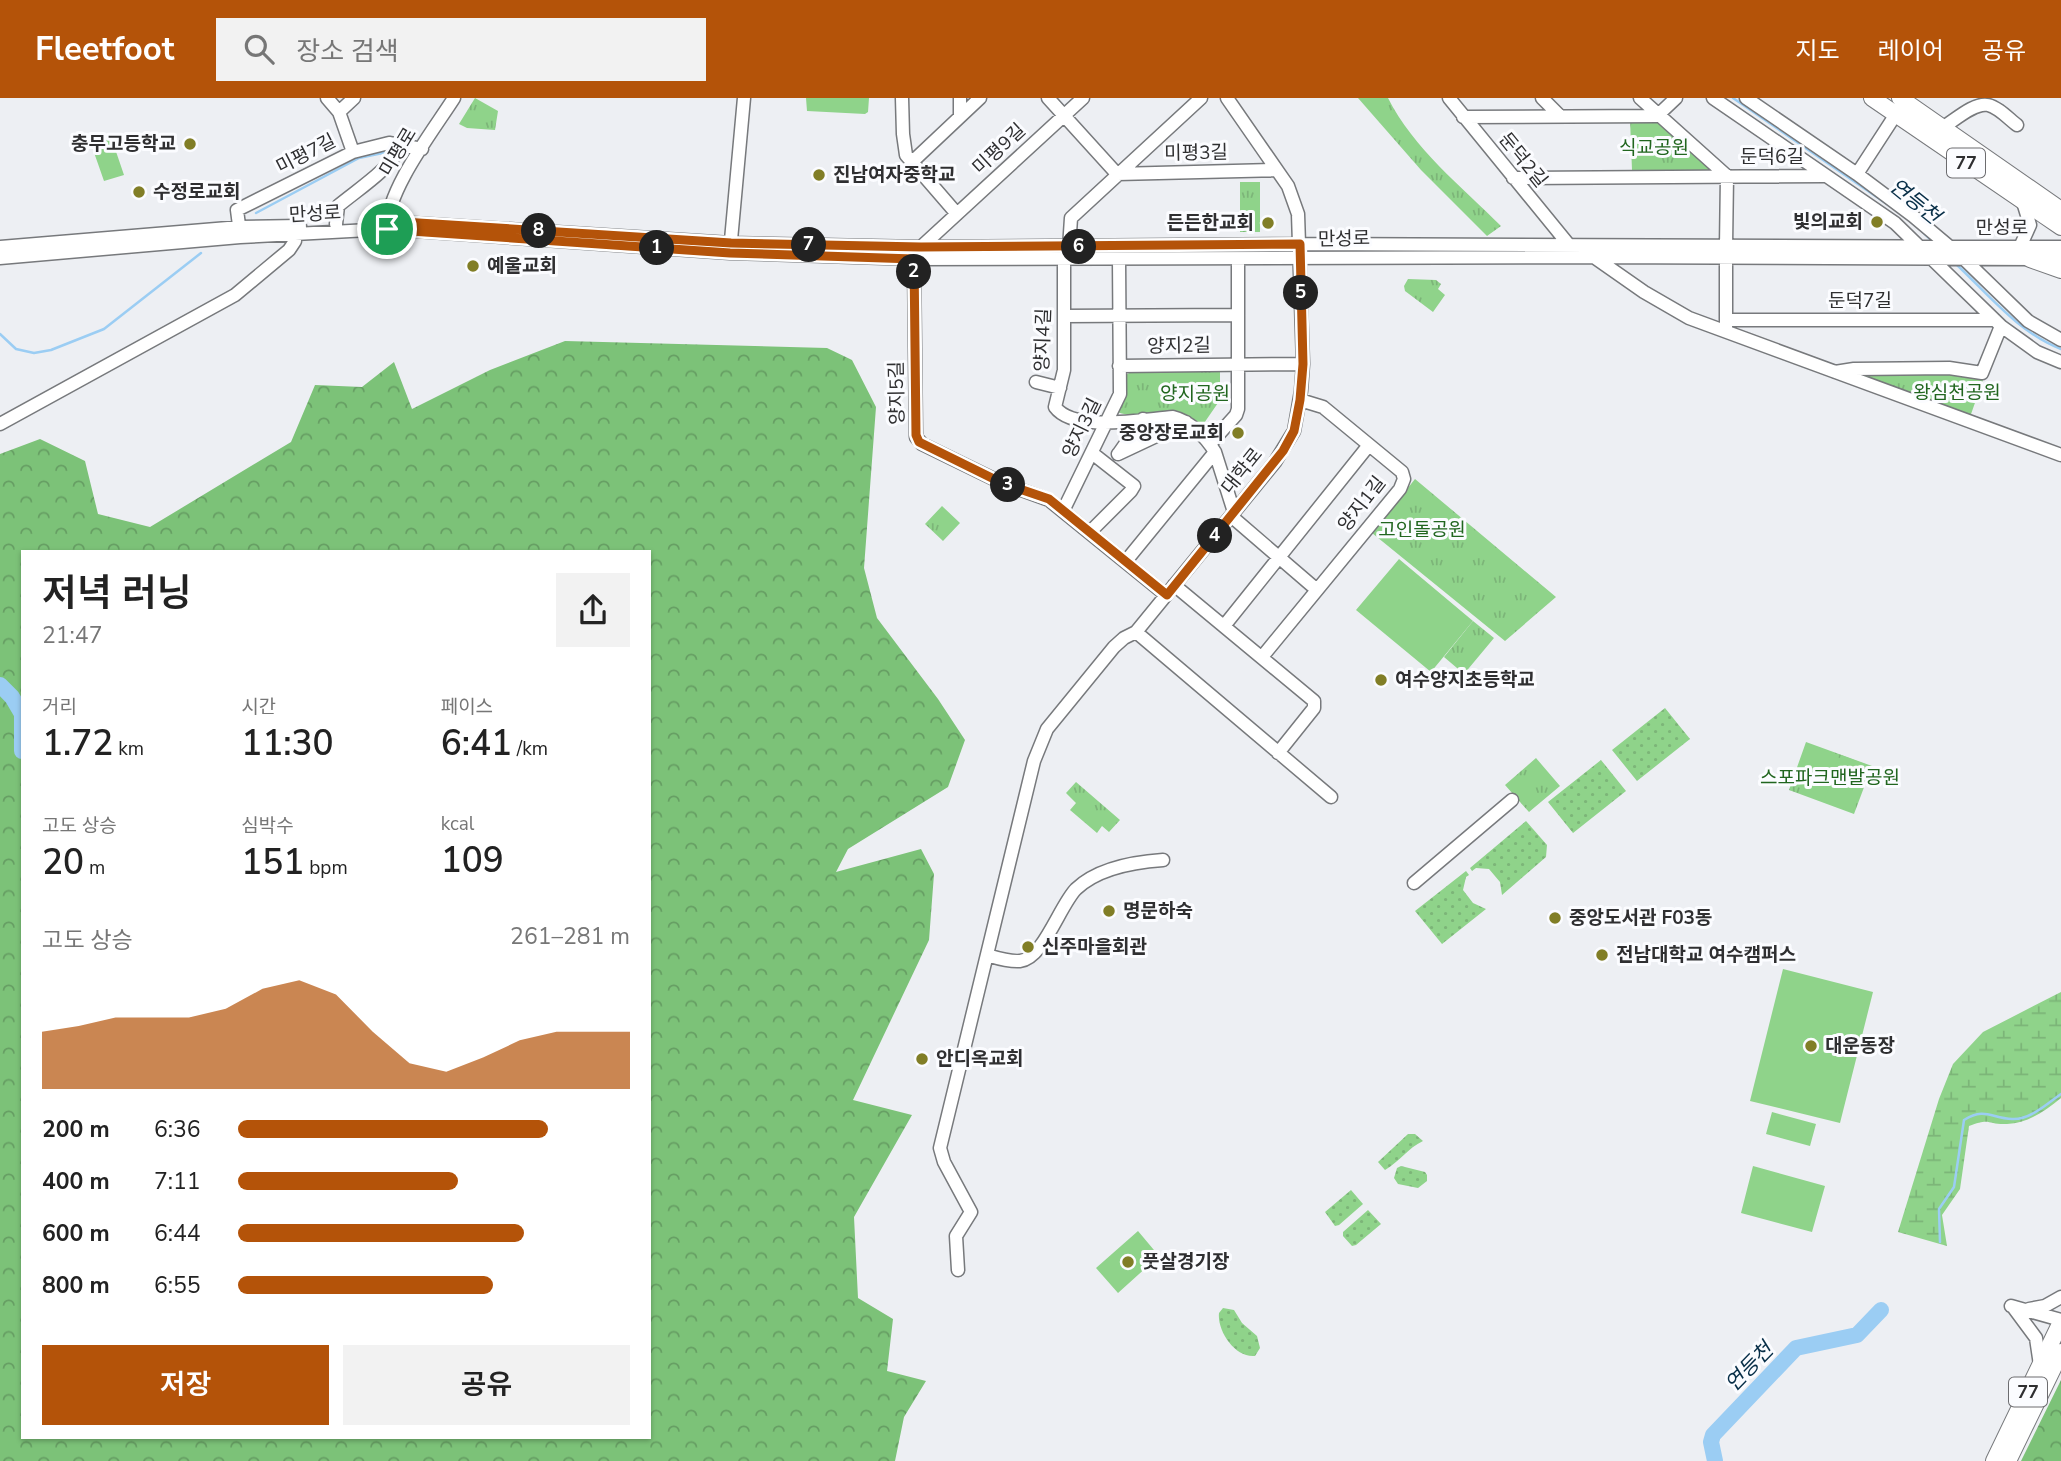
<!DOCTYPE html>
<html lang="ko">
<head>
<meta charset="utf-8">
<style>
  :root { --surface:#fff; --page:#f2f2f2; --text:#222; --muted:#767676; --accent:#b45309 }
  body { margin:0; font-family:"Nunito Sans","Noto Sans KR",sans-serif; background:var(--page); color:var(--text); height:100vh; display:flex; flex-direction:column; font-size:26px; white-space:nowrap }
  * { box-sizing:border-box; margin:0 }
  p { font-size:23px; color:var(--muted) }
  .icon { flex:none; width:38px; height:38px; fill:none; stroke:currentColor; stroke-width:2; stroke-linecap:round; stroke-linejoin:round }
  .map { position:relative; flex:1; overflow:hidden }
  .side { position:absolute; left:21px; top:452px; width:630px; height:889px; display:flex; flex-direction:column; background:var(--surface); border-radius:0px; box-shadow:0 2px 5px #0004 }
  .side>* { flex:none }
  .pin { position:absolute; display:grid; place-items:center; width:60px; height:60px; color:#fff; margin:-30px; border:4px solid #fff; border-radius:50%; box-shadow:0 2px 7px #0007 }
  .km { position:absolute; width:35px; height:35px; margin:-18px; border-radius:50%; background:#222; color:#fff; font-size:19px; line-height:35px; text-align:center }
  .round { display:grid; place-items:center; flex:none; width:74px; height:74px; border-radius:0px; background:var(--page) }
  .headline { display:flex; align-items:center; justify-content:space-between; height:119px; padding:0 21px }
  h1 { font-size:38px; font-weight:600; line-height:52px }
  .figures { display:grid; grid-template-columns:repeat(3,1fr); gap:10px; height:119px; padding:7px 21px }
  .figures div { display:grid; align-content:center }
  .figures b { font-size:35px; font-weight:600 }
  .figures small { font-size:19px; font-weight:400 }
  .figures p { font-size:19px }
  .chart { height:196px; padding:14px 21px }
  .chart p { display:flex; justify-content:space-between }
  .chart svg { width:100%; height:126px; margin-top:7px; fill:var(--accent); opacity:.7 }
  .cta { display:flex; gap:14px; margin-top:auto; padding:14px 21px }
  .cta a { flex:1; height:80px; border-radius:0px; background:var(--accent); color:#fff; font-size:28px; font-weight:600; line-height:80px; text-align:center }
  .cta a+a { background:var(--page); color:var(--text) }
  ul { padding:0 21px; list-style:none; font-size:23px }
  li { display:grid; grid-template-columns:112px 84px 1fr; align-items:center; height:52px }
  li i { height:18px; border-radius:9px; background:var(--accent) }
  header { display:flex; align-items:center; gap:42px; box-sizing:border-box; height:98px; padding:0 35px; background:var(--accent); color:#fff }
  header strong { font-size:33px }
  nav { display:flex; gap:38px; margin-inline-start:auto; font-size:24px }
  .search { width:490px; height:63px; background:var(--page); display:flex; align-items:center; gap:18px; box-sizing:border-box; padding:0 24px; border-radius:0px; color:var(--muted); font-size:26px }
  .map>svg:first-child { display:block }
  .grass { fill:url(#grass-tufts) }
  .forest { fill:url(#forest-crowns); fill-rule:evenodd }
  .wetland { fill:url(#wetland-marsh) }
  .garden { fill:url(#garden-dots) }
  .pitch { fill:#8fd38a }
  .lines { fill:none; stroke-linecap:round; stroke-linejoin:round }
  .stream { stroke:#9bcdf3; stroke-width:2.5 }
  .river { stroke:#9bcdf3; stroke-width:16 }
  .minor-casing { stroke:#77797c; stroke-width:15 }
  .major-casing { stroke:#77797c; stroke-width:18 }
  .minor { stroke:#fff; stroke-width:12 }
  .major { stroke:#fff; stroke-width:16 }
  .route-casing { stroke:#fff; stroke-width:14 }
  .route { stroke:#b45309; stroke-width:9 }
  .poi-dot { fill:#817e26; stroke:#fbfcff; stroke-width:2.5 }
  .labels { text-anchor:middle; dominant-baseline:central; stroke-width:6; stroke-linejoin:round; paint-order:stroke }
  .shield { fill:#fbfcff; stroke:#6c6c6f; stroke-width:2 }
  .shield-label { font-size:18px; font-weight:bold; fill:#2f2f31 }
  .poi-label { font-size:19px; font-weight:bold; fill:#2f2f31; stroke:#fbfcff; text-anchor:start }
  .park-label { font-size:19px; fill:#21661f; stroke:#fbfcff }
  .street-label { font-size:19px; fill:#2f2f31; stroke:#fbfcff }
  .water-label { font-size:21px; font-style:italic; fill:#072e47; stroke:#fbfcff }
</style>
</head>
<body>
<header>
<strong>Fleetfoot</strong>
<div class="search"><svg class="icon" aria-label="search" viewBox="0 0 24 24"><circle cx="10" cy="10" r="6"/><path d="M15 15l6 6"/></svg>장소 검색</div>
<nav><a>지도</a><a>레이어</a><a>공유</a></nav>
</header>
<div class="map">
<svg width="2061" height="1363" viewBox="0 0 2061 1363">
  <defs>
    <pattern id="grass-tufts" width="24" height="20" patternUnits="userSpaceOnUse" patternTransform="scale(1.75)"><rect width="24" height="20" fill="#8fd38a"/><path d="M3 7l-1-3M5 7V3M7 7l1-3M15 17l-1-3M17 17v-4M19 17l1-3" fill="none" stroke="#7cb578"/></pattern>
    <pattern id="forest-crowns" width="20" height="18" patternUnits="userSpaceOnUse" patternTransform="scale(1.75)"><rect width="20" height="18" fill="#7cc278"/><path d="M2 6a3 3 0 1 1 6 0M12 15a3 3 0 1 1 6 0" fill="none" stroke="#669e63"/></pattern>
    <pattern id="wetland-marsh" width="20" height="14" patternUnits="userSpaceOnUse" patternTransform="scale(1.75)"><rect width="20" height="14" fill="#8fd38a"/><path d="M1 5h8M5 5V1M11 12h8M15 12V8" fill="none" stroke="#7cb578"/></pattern>
    <pattern id="garden-dots" width="8" height="8" patternUnits="userSpaceOnUse" patternTransform="scale(1.75)"><rect width="8" height="8" fill="#8fd38a"/><path d="M2 2h.1M6 6h.1" fill="none" stroke="#7cb578" stroke-width="1.8" stroke-linecap="round"/></pattern>
  </defs>
  <rect width="100%" height="100%" fill="#edeff3"/>
  <!-- grass -->
  <path class="grass" d="M475 0 498 13 495 32 467 30 459 26Z
    M1358 0H1388C1413 50 1462 89 1501 128L1487 138 1421 72Z
    M1630 21H1656L1709 67 1708 72H1632Z
    M1240 84H1260V134H1240Z
    M1408 181 1436 182 1441 186 1438 191 1445 197 1433 214 1405 193 1404 188Z
    M1220 272V302L1200 331C1169 297 1151 326 1117 314L1124 301 1126 277 1132 273Z
    M1856 274H1957L1983 282 1970 319 1855 279Z
    M1415 381 1556 499 1505 543 1372 435Z
    M942 408 960 425 943 443 925 426Z
    M1473 523 1494 540 1464 576 1444 559Z
    M1806 644 1872 668 1854 716 1789 692Z
    M1536 660 1560 688 1529 714 1505 687Z
    M1076 684 1120 722 1109 734 1102 728 1097 735 1070 712 1076 705 1066 695Z"/>
  <!-- forest -->
  <path class="forest" d="M565 243 827 250 852 262 876 309 864 470 877 520 938 601 965 642 948 689 848 751 836 774 921 751 934 776 929 842 853 1002 912 1017 854 1119 858 1200 893 1221 887 1273 926 1283 904 1319 895 1363H0V356L40 341 85 363 98 416 150 429 291 344 315 287 362 289 394 264 412 311 490 272ZM649 453V1339H23V453Z
    M2061 1282V1363H2021Z"/>
  <!-- wetland -->
  <path class="wetland" d="M2061 894V1000C2045 1013 2028 1025 2007 1026 1988 1027 1991 1019 1969 1028L1960 1091 1942 1117 1947 1148 1898 1134 1939 1001 1953 966 1983 934Z"/>
  <!-- garden -->
  <path class="garden" d="M1665 610 1690 641 1637 683 1612 652Z
    M1601 662 1626 693 1573 735 1548 704Z
    M1526 723 1547 747 1546 759 1502 797 1500 784 1489 771 1476 770 1472 773 1470 770Z
    M1466 773 1469 777 1466 779 1463 792 1473 805 1486 811 1442 846 1415 813Z
    M1408 1036H1415L1423 1043C1408 1050 1399 1064 1385 1072L1378 1064Z
    M1401 1068 1425 1074 1427 1077V1083L1418 1090 1398 1086 1394 1080 1397 1070Z
    M1351 1092 1363 1106 1339 1127 1335 1128 1325 1114Z
    M1368 1112 1381 1126 1356 1147 1352 1148 1343 1138V1134Z
    M1223 1210 1234 1212 1242 1225 1257 1238 1260 1250 1255 1258C1235 1260 1217 1233 1219 1215Z"/>
  <!-- pitch -->
  <path class="pitch" d="M806 0H869L868 14 865 16 807 13Z
    M110 36 124 77 104 83 90 43Z
    M1962 277 1981 283 1969 317 1950 311Z
    M1399 461 1473 523 1431 574 1356 512Z
    M1808 646 1839 657 1833 674 1802 663Z
    M1841 657 1870 668 1853 714 1824 703Z
    M1783 871 1873 894 1840 1025 1750 1003Z
    M1772 1014 1816 1026 1810 1048 1766 1036Z
    M1753 1068 1825 1088 1812 1134 1741 1115Z
    M1138 1133 1159 1158 1118 1195 1096 1170Z"/>
  <g class="lines">
    <!-- stream -->
    <path class="stream" d="M1733 0 1887 106
      M256 115 359 60 392 53
      M1923 134 1933 144
      M1956 166C1988 196 2019 235 2061 251
      M0 236 16 251 34 255 51 252 104 231 201 155
      M1940 1144 1939 1111 1954 1089 1964 1022C1985 1009 1991 1020 2012 1021 2030 1022 2047 1006 2061 996"/>
    <!-- river -->
    <path class="river" d="M0 587 12 599 22 616V653
      M1715 1363 1711 1344 1713 1337 1796 1250 1857 1237 1881 1212"/>
    <defs>
      <path id="minor" d="M327 0 339 14
        M902 0 903 36 906 57 957 116
        M960 0V18
        M1048 0 1117 76
        M1083 0 921 149 914 161 916 339 922 346 1002 385 1049 402 1166 497
        M1201 0 1071 120 1069 150 1064 161V272L1055 309C1074 335 1144 321 1173 319 1190 323 1206 339 1215 354L1234 414
        M1449 0 1569 147
        M1542 0 1560 18
        M1640 0 1727 78 1726 148
        M1713 0 1895 125 2001 228 2037 254 2061 264
        M1746 0 1857 76 1913 118 1963 160 2028 223 2061 242
        M1463 19 1657 18 1676 0
        M1942 30C1954 23 1974 4 1988 7 1998 9 2009 21 2017 27
        M353 54 339 14 354 0
        M911 65 980 0
        M1117 76 1277 72
        M1857 76 1896 16
        M1513 80 1824 78
        M412 125 731 145 921 149 1300 146 2061 149
        M336 126 338 108C361 89 389 72 403 46
        M387 131C386 93 433 33 454 0
        M240 135 237 112 353 54 389 45 422 51
        M0 149 240 129 300 128
        M2020 149 2030 127 2023 104
        M730 153 744 0
        M1594 159 1644 194 1689 220 2061 357
        M0 160 240 139 387 131 730 155 914 161 1593 159 2061 161
        M1064 218 1238 217
        M1726 222H1995
        M1726 229V159
        M1119 268 1303 266
        M1835 274 1854 271 1949 270 1982 275 2001 228
        M1036 284 1060 290
        M0 326 235 197 289 152 295 143V129
        M1210 346 1236 317 1238 311V161
        M1119 355 1143 321
        M1118 356 1186 324
        M1063 413 1120 296 1119 161
        M1231 418 1317 492
        M1090 434 1131 393 1134 388 1092 355
        M1126 463 1215 354
        M1174 487 1314 603V610L1278 655
        M1224 528 1369 347
        M1136 534 1331 699
        M1262 559 1400 391 1404 381 1402 374 1323 309 1300 302
        M1414 785 1512 702
        M987 857C997 860 1009 864 1020 863 1043 861 1060 807 1076 791 1098 770 1134 764 1163 762
        M958 1172 956 1138 971 1114 944 1064 940 1050 1034 663 1047 631 1114 549 1124 540 1136 534 1275 364 1294 333 1301 293 1303 266 1298 116 1288 88 1227 0
        M2011 1208 2061 1222
        M2013 1209 2036 1240 2040 1267
        M2029 1211 2045 1208 2061 1199"/>
      <path id="major" d="M1872 0 2061 129
        M1900 0 2061 112
        M2030 161 2061 172
        M1994 1363 2061 1224
        M2008 1363 2061 1254"/>
    </defs>
    <!-- minor casing -->
    <use href="#minor" class="minor-casing"/>
    <!-- major casing -->
    <use href="#major" class="major-casing"/>
    <!-- minor -->
    <use href="#minor" class="minor"/>
    <!-- major -->
    <use href="#major" class="major"/>
  </g>
  <g class="lines">
    <defs>
      <path id="route" d="M387 123 731 145 921 149 1300 146 1303 266 1300 302 1294 333 1283 353 1167 497 1049 401 1002 385 919 344 916 337 914 161 730 155 425 134 387 131Z"/>
    </defs>
    <!-- route casing -->
    <use href="#route" class="route-casing"/>
    <!-- route -->
    <use href="#route" class="route"/>
  </g>
  <!-- markers -->
  <g class="poi-dot">
    <circle cx="190" cy="46" r="7"/>
    <circle cx="819" cy="77" r="7"/>
    <circle cx="139" cy="94" r="7"/>
    <circle cx="1877" cy="124" r="7"/>
    <circle cx="1268" cy="125" r="7"/>
    <circle cx="473" cy="168" r="7"/>
    <circle cx="1238" cy="335" r="7"/>
    <circle cx="1381" cy="582" r="7"/>
    <circle cx="1109" cy="813" r="7"/>
    <circle cx="1555" cy="820" r="7"/>
    <circle cx="1028" cy="849" r="7"/>
    <circle cx="1602" cy="857" r="7"/>
    <circle cx="1811" cy="948" r="7"/>
    <circle cx="922" cy="961" r="7"/>
    <circle cx="1128" cy="1164" r="7"/>
  </g>
  <g class="labels">
    <!-- shield labels -->
    <g class="shield">
      <rect x="1947" y="50.5" width="38" height="29" rx="5"/>
      <rect x="2009" y="1279.5" width="38" height="29" rx="5"/>
    </g>
    <g class="shield-label">
      <text x="1966" y="65">77</text>
      <text x="2028" y="1294">77</text>
    </g>
    <!-- poi labels -->
    <g class="poi-label">
      <text x="176" y="46" text-anchor="end">충무고등학교</text>
      <text x="833" y="77">진남여자중학교</text>
      <text x="153" y="94">수정로교회</text>
      <text x="1863" y="124" text-anchor="end">빛의교회</text>
      <text x="1254" y="125" text-anchor="end">든든한교회</text>
      <text x="487" y="168">예울교회</text>
      <text x="1224" y="335" text-anchor="end">중앙장로교회</text>
      <text x="1395" y="582">여수양지초등학교</text>
      <text x="1123" y="813">명문하숙</text>
      <text x="1569" y="820">중앙도서관 F03동</text>
      <text x="1042" y="849">신주마을회관</text>
      <text x="1616" y="857">전남대학교 여수캠퍼스</text>
      <text x="1825" y="948">대운동장</text>
      <text x="936" y="961">안디옥교회</text>
      <text x="1142" y="1164">풋살경기장</text>
    </g>
    <!-- park labels -->
    <g class="park-label">
      <text x="1654" y="50">식교공원</text>
      <text x="1957" y="295">왕심천공원</text>
      <text x="1195" y="296">양지공원</text>
      <text x="1422" y="432">고인돌공원</text>
      <text x="1830" y="680">스포파크맨발공원</text>
    </g>
    <!-- street labels -->
    <g class="street-label">
      <text transform="translate(999 51) rotate(-43)">미평9길</text>
      <text transform="translate(398 54) rotate(-59)">미평로</text>
      <text transform="translate(1196 55) rotate(-1)">미평3길</text>
      <text transform="translate(306 56) rotate(-27)">미평7길</text>
      <text x="1772" y="59">둔덕6길</text>
      <text transform="translate(1523 62) rotate(51)">둔덕2길</text>
      <text transform="translate(315 116) rotate(-3)">만성로</text>
      <text x="2002" y="130">만성로</text>
      <text transform="translate(1344 141) rotate(-1)">만성로</text>
      <text x="1860" y="203">둔덕7길</text>
      <text transform="translate(1043 242) rotate(-88)">양지4길</text>
      <text transform="translate(1179 248) rotate(-1)">양지2길</text>
      <text transform="translate(897 295) rotate(-91)">양지5길</text>
      <text transform="translate(1082 330) rotate(-64)">양지3길</text>
      <text transform="translate(1242 373) rotate(-51)">대학로</text>
      <text transform="translate(1362 406) rotate(-52)">양지1길</text>
    </g>
    <!-- water labels -->
    <g class="water-label">
      <text transform="translate(1915 103) rotate(39)">연등천</text>
      <text transform="translate(1749 1269) rotate(-46)">연등천</text>
    </g>
  </g>
</svg>
<div class="pin" style="left:387px;top:131px;background:#1e9e55"><svg class="icon" aria-label="arrive" viewBox="0 0 24 24"><path d="M6 21V4h12l-3 4 3 4H6"/></svg></div>
<b class="km" style="left:657px;top:150px">1</b>
<b class="km" style="left:914px;top:174px">2</b>
<b class="km" style="left:1008px;top:387px">3</b>
<b class="km" style="left:1215px;top:438px">4</b>
<b class="km" style="left:1301px;top:195px">5</b>
<b class="km" style="left:1079px;top:149px">6</b>
<b class="km" style="left:809px;top:147px">7</b>
<b class="km" style="left:539px;top:133px">8</b>
<section class="side">
<div class="headline"><div><h1>저녁 러닝</h1><p>21:47</p></div><a class="round"><svg class="icon" aria-label="share" viewBox="0 0 24 24"><path d="M12 15V3M7 8l5-5 5 5M5 13v7h14v-7"/></svg></a></div>
<div class="figures">
<div><p>거리</p><b>1.72<small> km</small></b></div>
<div><p>시간</p><b>11:30</b></div>
<div><p>페이스</p><b>6:41<small> /km</small></b></div>
</div>
<div class="figures">
<div><p>고도 상승</p><b>20<small> m</small></b></div>
<div><p>심박수</p><b>151<small> bpm</small></b></div>
<div><p>kcal</p><b>109</b></div>
</div>
<div class="chart"><p><span>고도 상승</span>261–281 m</p>
<svg viewBox="0 0 160 44" preserveAspectRatio="none"><path d="M0 44V24L10 22L20 19L30 19L40 19L50 16L60 9L70 6L80 11L90 24L100 35L110 38L120 33L130 27L140 24L150 24L160 24V44z"/></svg>
</div>
<ul>
<li><b>200 m</b>6:36<i style="width:79%"></i></li>
<li><b>400 m</b>7:11<i style="width:56%"></i></li>
<li><b>600 m</b>6:44<i style="width:73%"></i></li>
<li><b>800 m</b>6:55<i style="width:65%"></i></li>
</ul>
<div class="cta"><a>저장</a><a>공유</a></div>
</section>
</div>
</body>
</html>
